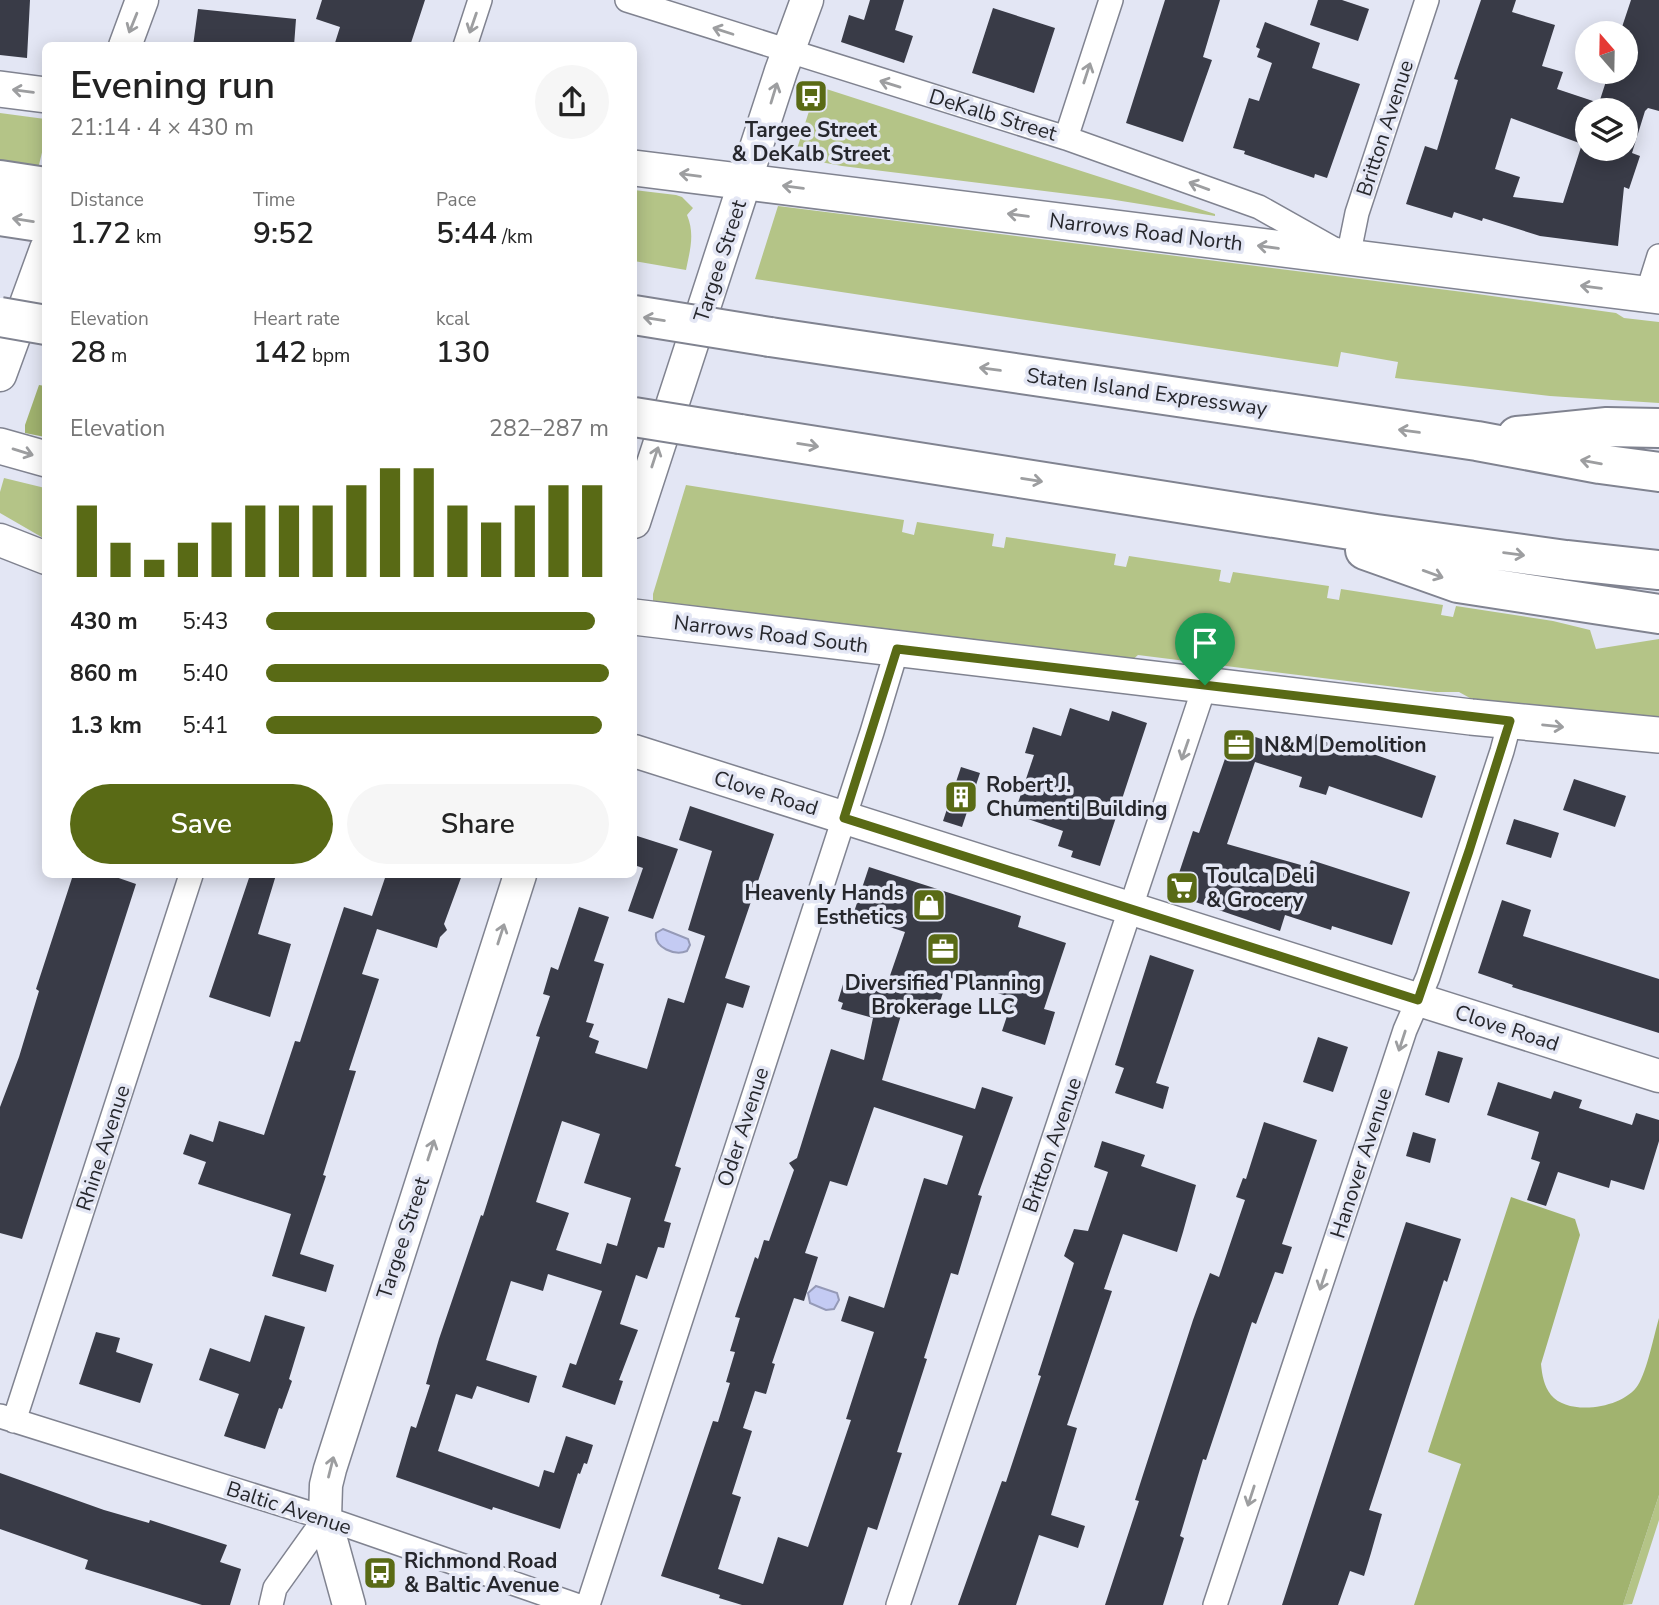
<!DOCTYPE html>
<html lang="en">
<head>
<meta charset="utf-8">
<style>
  :root { --surface:#fff; --page:#f6f6f6; --text:#222; --muted:#767676; --accent:#596a15 }
  body { margin:0; font-family:"Nunito Sans",sans-serif; background:var(--page); color:var(--text); height:100vh; display:flex; flex-direction:column; font-size:26px; white-space:nowrap }
  * { box-sizing:border-box; margin:0 }
  p { font-size:23px; color:var(--muted) }
  .icon { flex:none; width:38px; height:38px; fill:none; stroke:currentColor; stroke-width:2; stroke-linecap:round; stroke-linejoin:round }
  .map { position:relative; flex:1; overflow:hidden }
  .details { position:absolute; left:42px; top:42px; width:595px; height:836px; display:flex; flex-direction:column; background:var(--surface); border-radius:10px; box-shadow:0 4px 18px #0003 }
  .details>* { flex:none }
  .needle { width:46px; rotate:340deg }
  .buttons { position:absolute; left:1575px; top:21px; display:grid; gap:14px }
  .buttons a { display:grid; place-items:center; width:63px; height:63px; border-radius:50%; background:var(--surface); box-shadow:0 4px 18px #0003; font-size:35px }
  .pin { position:absolute; display:grid; place-items:center; width:60px; height:60px; color:#fff; margin:-72px -30px; border-radius:50% 50% 50% 0; rotate:-45deg; box-shadow:0 0 7px #0007 }
  .pin .icon { rotate:45deg }
  .round { display:grid; place-items:center; flex:none; width:74px; height:74px; border-radius:37px; background:var(--page) }
  .headline { display:flex; align-items:center; justify-content:space-between; height:119px; padding:0 28px }
  h1 { font-size:38px; font-weight:600; line-height:52px }
  .metrics { display:grid; grid-template-columns:repeat(3,1fr); gap:10px; height:119px; padding:7px 28px }
  .metrics div { display:grid; align-content:center }
  .metrics b { font-size:30px; font-weight:600 }
  .metrics small { font-size:19px; font-weight:400 }
  .metrics p { font-size:19px }
  .chart { height:196px; padding:14px 28px }
  .chart p { display:flex; justify-content:space-between }
  .chart svg { width:100%; height:126px; margin-top:7px; stroke:var(--accent); stroke-width:6 }
  .action { display:flex; gap:14px; margin-top:auto; padding:14px 28px }
  .action a { flex:1; height:80px; border-radius:42px; background:var(--accent); color:#fff; font-size:28px; font-weight:600; line-height:80px; text-align:center }
  .action a+a { background:var(--page); color:var(--text) }
  ul { padding:0 28px; list-style:none; font-size:23px }
  li { display:grid; grid-template-columns:112px 84px 1fr; align-items:center; height:52px }
  li i { height:18px; border-radius:9px; background:var(--accent) }
  .map>svg:first-child { display:block }
  .green { fill:#b4c487 }
  .forest { fill:#a1b36f }
  .water { fill:#c4cbf3; stroke:#959ab7; stroke-width:2 }
  .building { fill:#393b47; fill-rule:evenodd }
  .lines { fill:none; stroke-linecap:round; stroke-linejoin:round }
  .street-casing { stroke:#808390; stroke-width:26 }
  .secondary-casing { stroke:#808390; stroke-width:35 }
  .primary-casing { stroke:#808390; stroke-width:38 }
  .highway-casing { stroke:#808390; stroke-width:42 }
  .street { stroke:#fff; stroke-width:23 }
  .secondary { stroke:#fff; stroke-width:32 }
  .primary { stroke:#fff; stroke-width:35 }
  .highway { stroke:#fff; stroke-width:38 }
  .highway-bridge-casing { stroke:#808390; stroke-width:42; stroke-linecap:butt }
  .highway-bridge { stroke:#fff; stroke-width:38 }
  .oneway { stroke:#9d9ea0 }
  .route-casing { stroke:#fff; stroke-width:14 }
  .route { stroke:#596a15; stroke-width:9 }
  .labels { text-anchor:middle; dominant-baseline:central; stroke-width:7; stroke-linejoin:round; paint-order:stroke }
  .street-label { font-size:21px; fill:#26272c; stroke:#e3e6f4 }
  .poi-label { font-size:21px; font-weight:bold; fill:#26272c; stroke:#e3e6f4; text-anchor:start }
</style>
</head>
<body>
<div class="map">
<svg width="1659" height="1605" viewBox="0 0 1659 1605">
  <rect width="100%" height="100%" fill="#e3e6f4"/>
  <!-- green -->
  <path class="green" d="M817 86 1215 214V216L1109 199 842 166 799 158 796 152Z
    M0 113 45 119V140L38 169 0 163Z
    M634 190 676 195 682 197 693 208 687 215C695 234 690 250 686 270L634 261Z
    M778 206 1463 292 1616 313 1624 318 1659 322V403L1550 396 1395 378 1398 362 1341 352 1338 367 755 279Z
    M4 478 45 488V539L0 513V492Z
    M686 485 904 520 902 532 914 535 917 522 994 534 992 546 1004 548 1006 537 1116 554 1114 565 1126 567 1129 556 1221 570 1219 581 1230 583 1233 572 1329 586 1327 598 1339 600 1341 589 1443 605 1441 615 1453 617 1456 606 1553 621 1590 630 1596 649 1659 639V720L1479 703 1459 692H1436L1138 655 1131 661 653 602V594Z
    M1659 1495V1520L1632 1604 1623 1605Z"/>
  <!-- forest -->
  <path class="forest" d="M39 385 45 386V437L25 433V425Z
    M1511 1197 1575 1219 1580 1235 1541 1364C1542 1375 1544 1386 1551 1395 1569 1417 1624 1408 1638 1385 1647 1371 1654 1335 1659 1318V1495L1623 1605H1414L1461 1464 1428 1452Z"/>
  <!-- water -->
  <path class="water" d="M663 929 688 939 690 945 687 951C675 956 654 948 656 933Z
    M816 1286 837 1293 839 1300 834 1309 826 1310 810 1303 808 1293Z"/>
  <!-- building -->
  <path class="building" d="M0 0H30L27 58 0 55Z
    M322 0H425L410 46H334L340 27 316 19Z
    M870 0H904L895 30 913 36 904 63 841 42 849 15 864 20Z
    M1165 0H1220L1203 57 1212 60 1183 142 1126 123Z
    M1318 0H1342L1369 9 1358 41 1310 25Z
    M1481 0H1516L1512 12 1555 25 1542 66 1563 72 1557 89 1599 103 1609 72H1626V33H1620L1631 0H1659V111L1648 108 1645 111 1632 153 1640 156 1629 189 1624 187 1618 246 1540 236 1483 218 1482 221 1454 212 1452 218 1406 204 1425 146 1437 150 1458 80 1454 79ZM1587 110H1626V149H1587ZM1511 118 1582 144 1563 203 1513 197 1520 177 1495 169Z
    M993 8 1055 28 1034 93 972 73Z
    M198 9 296 19 294 46H193Z
    M1265 22 1320 43 1312 68 1360 84 1327 178 1315 174 1314 178 1244 154 1245 151 1233 148 1249 98 1259 101 1272 63 1257 57 1260 49 1256 47Z
    M1070 708 1109 721 1112 711 1147 723 1100 866 1071 857 1073 851 1058 846 1063 831 1025 818 1027 813 1016 809 1034 755 1025 753 1033 727 1061 736Z
    M1231 729 1310 755 1316 734 1436 776 1422 818 1329 786 1326 795 1299 787 1302 777 1255 762 1227 844 1308 867 1311 860 1410 892 1392 945 1332 926 1331 930 1285 915 1280 931 1172 894 1193 831 1199 833 1227 753 1224 752Z
    M961 767 980 773 962 827 943 821Z
    M1574 779 1626 796 1615 827 1563 810Z
    M690 806 774 834 725 978 750 986 743 1008 727 1003 675 1166 681 1168 664 1221 671 1223 664 1248 658 1247 647 1279 636 1275 620 1324 638 1330 619 1380 623 1381 615 1405 562 1387 570 1363 576 1365 602 1291 548 1274 543 1291 511 1281 486 1360 537 1376 529 1403 477 1386 472 1399 456 1394 438 1451 539 1487 544 1470 554 1473 566 1436 593 1445 587 1464 584 1463 580 1474 578 1473 560 1529 493 1507 492 1510 396 1477 411 1426 416 1428 430 1385 426 1384 439 1339 481 1215 483 1216 540 1037 536 1036 550 996 543 994 551 967 558 970 579 907 609 917 594 961 604 964 586 1022 594 1024 589 1037 599 1041 595 1053 647 1069 668 998 684 1003 705 936 688 930 712 851 679 840ZM562 1121 600 1134 584 1183 631 1198 617 1246 607 1243 601 1264 556 1250 569 1213 536 1202Z
    M1514 819 1559 833 1551 858 1506 844Z
    M634 835 678 849 653 919 628 911 643 868 634 865Z
    M869 867 1021 916 1018 927 1066 943 1044 1009 1055 1012 1045 1045 1002 1031 1013 998 948 977 938 1008 906 998 882 1080 975 1109 982 1087 1013 1097 978 1195 982 1196 958 1275 951 1273 924 1358 927 1359 897 1452 902 1453 887 1499 877 1530 868 1527 843 1605H742L719 1598 720 1595 661 1576 713 1421 718 1422 730 1383 726 1382 735 1352 730 1351 740 1318 735 1317 755 1257 758 1259 764 1240 769 1241 794 1170 789 1163 797 1158 831 1049 864 1060 873 1018 841 1009 843 1003 838 1001 844 981 884 993 905 932 853 915ZM874 1107 963 1136 947 1185 924 1178 884 1308 849 1296 841 1321 874 1332 846 1419 851 1420 808 1547 778 1537 763 1584 718 1569 741 1497 732 1494 752 1431 743 1428 755 1391 766 1394 775 1364 772 1363 794 1298 804 1301 818 1257 805 1253 830 1181 847 1186Z
    M73 875H110L136 884 22 1239 0 1233V1107L19 1057 39 991 36 989Z
    M250 875H276L258 934 291 944 270 1017 209 997Z
    M386 875H462L444 924 447 930 440 937 437 948 377 929 362 974 379 979 349 1070 356 1071 323 1175 326 1176 300 1254 334 1265 326 1292 272 1276 291 1214 198 1184 206 1162 183 1154 190 1134 213 1142 219 1121 264 1135 295 1041 300 1042 344 907 372 916Z
    M1502 900 1531 910 1523 936 1659 979V1033L1512 987 1513 985 1478 973Z
    M1150 955 1194 970 1156 1083 1169 1087 1163 1109 1115 1093 1124 1068 1115 1065Z
    M1318 1037 1348 1047 1333 1092 1303 1082Z
    M1438 1051 1463 1058 1449 1103 1425 1095Z
    M1498 1082 1551 1099 1554 1091 1582 1100 1579 1108 1632 1125 1636 1113 1659 1120V1141L1644 1190 1611 1180 1609 1188 1558 1172 1546 1206 1527 1200 1540 1162 1531 1159 1539 1132 1487 1115Z
    M1264 1122 1317 1140 1282 1244 1292 1247 1283 1274 1275 1272 1256 1324 1252 1322 1206 1460 1203 1459 1180 1536 1184 1538 1163 1605H1105L1139 1501 1135 1500 1141 1481 1193 1320 1210 1273 1219 1277 1245 1200 1236 1197 1243 1178 1246 1179Z
    M1413 1132 1436 1139 1430 1163 1406 1156Z
    M1102 1141 1145 1155 1141 1166 1196 1185 1183 1232 1177 1252 1123 1234 1104 1289 1112 1291 1067 1425 1077 1428 1051 1515 1085 1526 1078 1548 1039 1535 1016 1605H958L1002 1481 1006 1482 1041 1376 1038 1375 1074 1263 1064 1256 1074 1229 1088 1231 1108 1172 1094 1167Z
    M1406 1222 1461 1239 1447 1282 1444 1280 1369 1510 1382 1514 1371 1553 1364 1576 1350 1571 1338 1605H1282Z
    M265 1315 305 1327 289 1379 292 1381 282 1409 279 1408 265 1449 224 1436 239 1394 199 1380 210 1348 250 1362Z
    M96 1332 120 1338 116 1352 153 1364 140 1403 79 1384Z
    M0 1473 104 1510 149 1523 150 1520 227 1545 220 1562 241 1569 230 1605H202L85 1569 88 1560 0 1529Z"/>
  <g class="lines">
    <defs>
      <path id="street" d="M627 0 1066 138 1259 207 1348 257 1357 213 1427 0
        M465 46 480 0
        M1066 138 1111 0
        M1647 294 1659 256
        M0 1416 325 1518 576 1605
        M14 1421 191 875
        M271 1605 275 1588 325 1518
        M588 1605 872 732 897 649
        M898 1605 1205 685
        M1215 1605 1405 1030 1428 977 1502 751 1510 721"/>
      <path id="secondary" d="M125 46 142 0
        M0 375 46 249
        M634 522 781 71 807 0
        M0 540 46 558
        M634 751 1659 1076
        M349 1605 325 1518 326 1485 330 1469 520 875"/>
      <path id="primary" d="M0 89 46 95
        M634 168 1659 296
        M0 446 46 459
        M634 617 1471 717 1659 735"/>
      <path id="highway" d="M0 180 46 187
        M0 216 46 223
        M770 337 1477 441 1600 464 1659 472
        M740 434 1376 534 1566 560 1659 570
        M1517 436 1607 427 1659 428
        M1365 550 1458 583 1659 614"/>
    </defs>
    <!-- street casing -->
    <use href="#street" class="street-casing"/>
    <!-- secondary casing -->
    <use href="#secondary" class="secondary-casing"/>
    <!-- primary casing -->
    <use href="#primary" class="primary-casing"/>
    <!-- highway casing -->
    <use href="#highway" class="highway-casing"/>
    <!-- street -->
    <use href="#street" class="street"/>
    <!-- secondary -->
    <use href="#secondary" class="secondary"/>
    <!-- primary -->
    <use href="#primary" class="primary"/>
    <!-- highway -->
    <use href="#highway" class="highway"/>
    <defs>
      <path id="highway-bridge" d="M634 315 770 337
        M0 317 46 325
        M634 417 740 434"/>
    </defs>
    <!-- highway-bridge casing -->
    <use href="#highway-bridge" class="highway-bridge-casing"/>
    <!-- highway-bridge -->
    <use href="#highway-bridge" class="highway-bridge"/>
  </g>
  <!-- one-way arrows -->
  <defs><path id="oneway-shaft" d="M-6 0H5M1.5-3L5.5 0L1.5 3" fill="none" stroke-width="1.6" stroke-linecap="round" stroke-linejoin="round" transform="scale(1.75)"/></defs>
  <g class="oneway">
    <use href="#oneway-shaft" transform="translate(133 23) rotate(112)"/>
    <use href="#oneway-shaft" transform="translate(473 23) rotate(109)"/>
    <use href="#oneway-shaft" transform="translate(723 31) rotate(-162)"/>
    <use href="#oneway-shaft" transform="translate(1087 73) rotate(-72)"/>
    <use href="#oneway-shaft" transform="translate(890 84) rotate(-163)"/>
    <use href="#oneway-shaft" transform="translate(23 91) rotate(-173)"/>
    <use href="#oneway-shaft" transform="translate(774 93) rotate(-73)"/>
    <use href="#oneway-shaft" transform="translate(690 175) rotate(-173)"/>
    <use href="#oneway-shaft" transform="translate(1199 186) rotate(-160)"/>
    <use href="#oneway-shaft" transform="translate(793 187) rotate(-173)"/>
    <use href="#oneway-shaft" transform="translate(1018 215) rotate(-173)"/>
    <use href="#oneway-shaft" transform="translate(23 220) rotate(-171)"/>
    <use href="#oneway-shaft" transform="translate(1268 247) rotate(-173)"/>
    <use href="#oneway-shaft" transform="translate(1591 287) rotate(-173)"/>
    <use href="#oneway-shaft" transform="translate(654 319) rotate(-171)"/>
    <use href="#oneway-shaft" transform="translate(990 369) rotate(-172)"/>
    <use href="#oneway-shaft" transform="translate(1409 431) rotate(-172)"/>
    <use href="#oneway-shaft" transform="translate(808 445) rotate(9)"/>
    <use href="#oneway-shaft" transform="translate(23 452) rotate(17)"/>
    <use href="#oneway-shaft" transform="translate(655 457) rotate(-72)"/>
    <use href="#oneway-shaft" transform="translate(1591 462) rotate(-170)"/>
    <use href="#oneway-shaft" transform="translate(1032 480) rotate(9)"/>
    <use href="#oneway-shaft" transform="translate(1514 554) rotate(7)"/>
    <use href="#oneway-shaft" transform="translate(1433 574) rotate(20)"/>
    <use href="#oneway-shaft" transform="translate(1553 726) rotate(6)"/>
    <use href="#oneway-shaft" transform="translate(1185 750) rotate(109)"/>
    <use href="#oneway-shaft" transform="translate(501 934) rotate(-72)"/>
    <use href="#oneway-shaft" transform="translate(1402 1041) rotate(108)"/>
    <use href="#oneway-shaft" transform="translate(431 1150) rotate(-72)"/>
    <use href="#oneway-shaft" transform="translate(1323 1280) rotate(108)"/>
    <use href="#oneway-shaft" transform="translate(331 1467) rotate(-76)"/>
    <use href="#oneway-shaft" transform="translate(1251 1496) rotate(108)"/>
  </g>
  <g class="lines">
    <defs>
      <path id="route" d="M897 649 1510 721 1469 851 1418 1000 844 818Z"/>
    </defs>
    <!-- route casing -->
    <use href="#route" class="route-casing"/>
    <!-- route -->
    <use href="#route" class="route"/>
  </g>
  <!-- icons -->
  <defs>
    <symbol id="bus-square" viewBox="-11 -11 22 22"><rect x="-9" y="-9" width="18" height="18" rx="4" fill="#596a15" stroke="#e3e6f4"/><path d="M-5-6H5V4H4V6H2V4H-2V6H-4V4H-5ZM-3.5-4V0h7V-4ZM-3.5 1.2v1.5H-2V1.2ZM2 1.2v1.5H3.5V1.2Z" fill="#fff"/></symbol>
    <symbol id="office-square" viewBox="-11 -11 22 22"><rect x="-9" y="-9" width="18" height="18" rx="4" fill="#596a15" stroke="#e3e6f4"/><path d="M-6-3h4V-5.5h4V-3h4V5H-6ZM-1-4.5V-3h2v-1.5ZM-6 0V1H6V0Z" fill="#fff"/></symbol>
    <symbol id="building-square" viewBox="-11 -11 22 22"><rect x="-9" y="-9" width="18" height="18" rx="4" fill="#596a15" stroke="#e3e6f4"/><path d="M-4-6H4V6H1V3H-1V6H-4ZM-2.5-4.3h1.7v1.8h-1.7ZM.8-4.3h1.7v1.8H.8ZM-2.5-1h1.7V.8h-1.7ZM.8-1h1.7V.8H.8Z" fill="#fff"/></symbol>
    <symbol id="supermarket-square" viewBox="-11 -11 22 22"><rect x="-9" y="-9" width="18" height="18" rx="4" fill="#596a15" stroke="#e3e6f4"/><path d="M-6-5.5h2.5l.6 2H6L4.5 2H-2.5L-4.4-4H-6ZM-1.5 3.2a1.3 1.3 0 1 0 .1 0ZM3 3.2a1.3 1.3 0 1 0 .1 0Z" fill="#fff"/></symbol>
    <symbol id="shop-square" viewBox="-11 -11 22 22"><rect x="-9" y="-9" width="18" height="18" rx="4" fill="#596a15" stroke="#e3e6f4"/><path d="M-5-2.5h2.3a2.7 3.5 0 0 1 5.4 0H5L5.5 6h-11ZM-1.5-2.5h3a1.5 2.3 0 0 0-3 0Z" fill="#fff"/></symbol>
  </defs>
  <g fill-rule="evenodd">
    <use href="#bus-square" x="792" y="77" width="38" height="38"/>
    <use href="#office-square" x="1220" y="726" width="38" height="38"/>
    <use href="#building-square" x="942" y="778" width="38" height="38"/>
    <use href="#supermarket-square" x="1163" y="869" width="38" height="38"/>
    <use href="#shop-square" x="910" y="886" width="38" height="38"/>
    <use href="#office-square" x="924" y="930" width="38" height="38"/>
    <use href="#bus-square" x="361" y="1554" width="38" height="38"/>
  </g>
  <g class="labels">
    <!-- street labels -->
    <g class="street-label">
      <text transform="translate(993 115) rotate(17)">DeKalb Street</text>
      <text transform="translate(1385 128) rotate(-72)">Britton Avenue</text>
      <text transform="translate(1146 232) rotate(7)">Narrows Road North</text>
      <text transform="translate(720 261) rotate(-72)">Targee Street</text>
      <text transform="translate(1147 392) rotate(8)">Staten Island Expressway</text>
      <text transform="translate(771 634) rotate(7)">Narrows Road South</text>
      <text transform="translate(766 793) rotate(17)">Clove Road</text>
      <text transform="translate(1507 1028) rotate(18)">Clove Road</text>
      <text transform="translate(743 1127) rotate(-72)">Oder Avenue</text>
      <text transform="translate(1052 1145) rotate(-71)">Britton Avenue</text>
      <text transform="translate(103 1148) rotate(-72)">Rhine Avenue</text>
      <text transform="translate(1361 1163) rotate(-72)">Hanover Avenue</text>
      <text transform="translate(403 1238) rotate(-72)">Targee Street</text>
      <text transform="translate(289 1508) rotate(18)">Baltic Avenue</text>
    </g>
    <!-- poi labels -->
    <g class="poi-label">
      <text x="811" y="130" text-anchor="middle">Targee Street<tspan x="811" dy="24">&amp; DeKalb Street</tspan></text>
      <text x="1264" y="745">N&amp;M Demolition</text>
      <text x="986" y="785">Robert J.<tspan x="986" dy="24">Chumenti Building</tspan></text>
      <text x="1206" y="876">Toulca Deli<tspan x="1206" dy="24">&amp; Grocery</tspan></text>
      <text x="904" y="893" text-anchor="end">Heavenly Hands<tspan x="904" dy="24">Esthetics</tspan></text>
      <text x="943" y="983" text-anchor="middle">Diversified Planning<tspan x="943" dy="24">Brokerage LLC</tspan></text>
      <text x="404" y="1561">Richmond Road<tspan x="404" dy="24">&amp; Baltic Avenue</tspan></text>
    </g>
  </g>
</svg>
<div class="buttons">
<a><svg class="needle" viewBox="-14 -14 28 28"><path d="M0-13l5 13h-10z" fill="#e53935"/><path d="M0 13l5-13h-10z" fill="#767676"/></svg></a>
<a><svg class="icon" aria-label="layers" viewBox="0 0 24 24"><path d="M12 4l9 5-9 5-9-5zM3 14l9 5 9-5"/></svg></a>
</div>
<div class="pin" style="left:1205px;top:685px;background:#1e9e55"><svg class="icon" aria-label="arrive" viewBox="0 0 24 24"><path d="M6 21V4h12l-3 4 3 4H6"/></svg></div>
<section class="details">
<div class="headline"><div><h1>Evening run</h1><p>21:14 · 4 × 430 m</p></div><a class="round"><svg class="icon" aria-label="share" viewBox="0 0 24 24"><path d="M12 15V3M7 8l5-5 5 5M5 13v7h14v-7"/></svg></a></div>
<div class="metrics">
<div><p>Distance</p><b>1.72<small> km</small></b></div>
<div><p>Time</p><b>9:52</b></div>
<div><p>Pace</p><b>5:44<small> /km</small></b></div>
</div>
<div class="metrics">
<div><p>Elevation</p><b>28<small> m</small></b></div>
<div><p>Heart rate</p><b>142<small> bpm</small></b></div>
<div><p>kcal</p><b>130</b></div>
</div>
<div class="chart"><p><span>Elevation</span>282–287 m</p>
<svg viewBox="0 0 160 44" preserveAspectRatio="none"><path d="M5 44V19M15 44V32M25 44V38M35 44V32M45 44V25M55 44V19M65 44V19M75 44V19M85 44V12M95 44V6M105 44V6M115 44V19M125 44V25M135 44V19M145 44V12M155 44V12"/></svg>
</div>
<ul>
<li><b>430 m</b>5:43<i style="width:96%"></i></li>
<li><b>860 m</b>5:40<i style="width:100%"></i></li>
<li><b>1.3 km</b>5:41<i style="width:98%"></i></li>
</ul>
<div class="action"><a>Save</a><a>Share</a></div>
</section>
</div>
</body>
</html>
